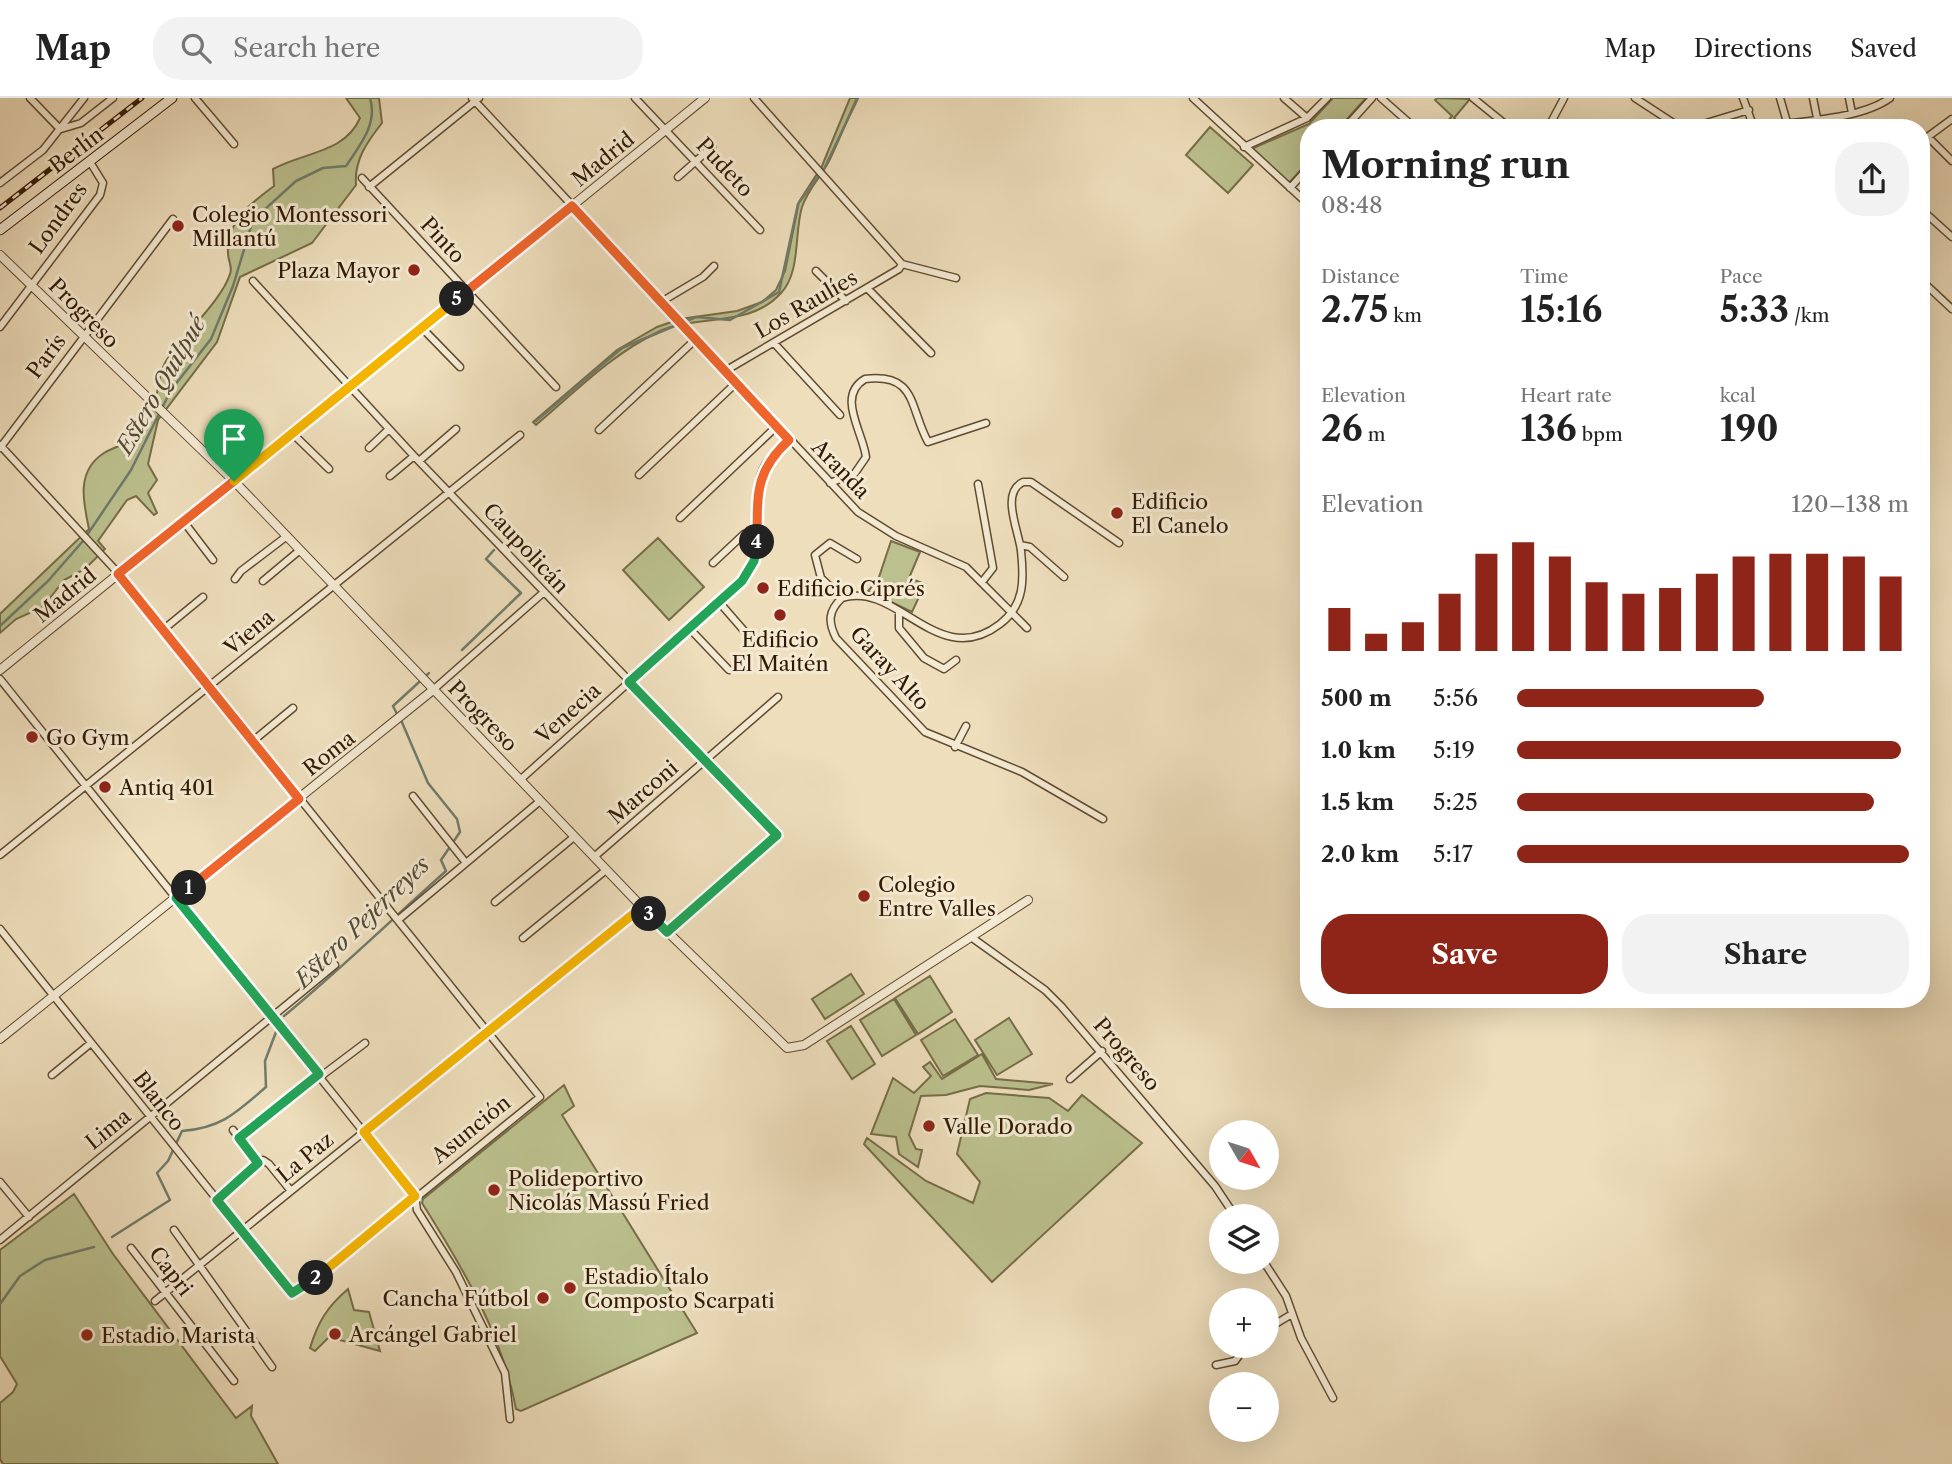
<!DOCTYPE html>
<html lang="en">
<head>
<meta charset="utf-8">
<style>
  :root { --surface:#fff; --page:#f2f2f2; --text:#222; --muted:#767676; --line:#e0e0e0; --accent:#8f2418 }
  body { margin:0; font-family:"Libre Caslon Text",serif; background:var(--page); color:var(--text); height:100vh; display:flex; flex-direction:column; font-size:26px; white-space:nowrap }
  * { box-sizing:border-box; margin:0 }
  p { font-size:23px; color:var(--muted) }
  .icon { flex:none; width:38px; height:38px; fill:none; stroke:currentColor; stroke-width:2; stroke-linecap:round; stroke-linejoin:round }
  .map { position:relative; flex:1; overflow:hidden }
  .side { position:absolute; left:1300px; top:21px; width:630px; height:889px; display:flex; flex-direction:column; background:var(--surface); border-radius:28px; box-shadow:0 7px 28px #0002 }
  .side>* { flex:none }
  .needle { width:46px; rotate:129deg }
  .controls { position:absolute; left:1209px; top:1022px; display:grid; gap:14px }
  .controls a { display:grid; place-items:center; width:70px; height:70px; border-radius:50%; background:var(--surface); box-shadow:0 7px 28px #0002; font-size:35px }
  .pin { position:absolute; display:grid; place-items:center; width:60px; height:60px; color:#fff; margin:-72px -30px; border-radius:50% 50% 50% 0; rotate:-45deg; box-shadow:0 0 7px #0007 }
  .pin .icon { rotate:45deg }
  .km { position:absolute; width:35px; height:35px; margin:-18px; border-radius:50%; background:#222; color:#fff; font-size:19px; line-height:35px; text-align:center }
  .round { display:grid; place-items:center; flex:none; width:74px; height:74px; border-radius:28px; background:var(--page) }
  .headline { display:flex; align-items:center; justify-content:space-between; height:119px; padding:0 21px }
  h1 { font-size:38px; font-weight:800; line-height:52px }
  .metrics { display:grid; grid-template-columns:repeat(3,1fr); gap:10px; height:119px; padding:7px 21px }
  .metrics div { display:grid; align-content:center }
  .metrics b { font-size:35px; font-weight:800 }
  .metrics small { font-size:19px; font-weight:400 }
  .metrics p { font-size:19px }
  .chart { height:196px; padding:14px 21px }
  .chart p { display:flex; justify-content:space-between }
  .chart svg { width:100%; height:126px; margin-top:7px; stroke:var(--accent); stroke-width:6 }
  .cta { display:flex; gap:14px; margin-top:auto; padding:14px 21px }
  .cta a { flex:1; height:80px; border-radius:28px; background:var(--accent); color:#fff; font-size:28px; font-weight:800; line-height:80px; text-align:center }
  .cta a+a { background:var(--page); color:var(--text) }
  ul { padding:0 21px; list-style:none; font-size:23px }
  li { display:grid; grid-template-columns:112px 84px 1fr; align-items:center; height:52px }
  li i { height:18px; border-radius:9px; background:var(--accent) }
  header { display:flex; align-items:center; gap:42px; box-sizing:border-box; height:98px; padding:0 35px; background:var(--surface); border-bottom:2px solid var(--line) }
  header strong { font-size:33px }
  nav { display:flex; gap:38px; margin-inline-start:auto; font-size:24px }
  .search { width:490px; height:63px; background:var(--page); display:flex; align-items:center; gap:18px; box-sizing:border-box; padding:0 24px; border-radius:28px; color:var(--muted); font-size:26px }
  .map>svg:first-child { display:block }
  .green { fill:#bbc08e; stroke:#766d48; stroke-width:2 }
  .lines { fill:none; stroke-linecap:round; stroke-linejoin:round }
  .stream { stroke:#707b6c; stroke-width:2.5 }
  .minor-casing { stroke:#614b30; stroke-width:9 }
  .tertiary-casing { stroke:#614b30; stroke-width:10 }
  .secondary-casing { stroke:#321a02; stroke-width:11 }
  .minor { stroke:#f4ead3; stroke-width:6 }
  .tertiary { stroke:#f4ead3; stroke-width:8 }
  .secondary { stroke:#f4ead3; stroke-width:9 }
  .rail-casing { stroke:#321a02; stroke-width:5 }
  .rail { stroke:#f4ead3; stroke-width:2.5; stroke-dasharray:8; stroke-linecap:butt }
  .split-1-casing { stroke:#fff; stroke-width:14 }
  .split-2-casing { stroke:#fff; stroke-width:14 }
  .split-3-casing { stroke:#fff; stroke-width:14 }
  .split-4-casing { stroke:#fff; stroke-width:14 }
  .split-5-casing { stroke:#fff; stroke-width:14 }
  .split-6-casing { stroke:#fff; stroke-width:14 }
  .split-1 { stroke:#f0652b; stroke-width:9 }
  .split-2 { stroke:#22a559; stroke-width:9 }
  .split-3 { stroke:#f5b400; stroke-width:9 }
  .split-4 { stroke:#22a559; stroke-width:9 }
  .split-5 { stroke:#f0652b; stroke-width:9 }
  .split-6 { stroke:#f5b400; stroke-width:9 }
  .poi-dot { fill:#8f2418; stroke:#f4ead3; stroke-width:2.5 }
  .labels { text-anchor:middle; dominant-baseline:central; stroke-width:6; stroke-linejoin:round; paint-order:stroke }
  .street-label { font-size:21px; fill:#321a02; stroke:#f4ead3 }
  .poi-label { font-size:21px; fill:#321a02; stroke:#f4ead3; text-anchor:start }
  .water-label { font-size:23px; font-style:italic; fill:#514b37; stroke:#f4ead3 }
</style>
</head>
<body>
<header>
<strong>Map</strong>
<div class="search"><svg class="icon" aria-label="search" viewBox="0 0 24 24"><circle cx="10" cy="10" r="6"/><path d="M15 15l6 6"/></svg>Search here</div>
<nav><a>Map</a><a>Directions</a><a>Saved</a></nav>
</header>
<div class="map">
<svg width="1952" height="1366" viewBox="0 0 1952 1366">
  <rect width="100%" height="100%" fill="#eedebc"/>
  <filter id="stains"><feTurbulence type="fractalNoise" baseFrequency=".00286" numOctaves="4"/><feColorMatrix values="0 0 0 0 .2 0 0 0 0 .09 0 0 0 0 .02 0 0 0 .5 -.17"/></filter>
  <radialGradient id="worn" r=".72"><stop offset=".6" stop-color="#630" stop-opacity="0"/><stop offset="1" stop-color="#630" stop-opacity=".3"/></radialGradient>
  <!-- green -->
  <path class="green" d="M346 0H379L382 25C367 44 354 62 356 87L312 145 240 179 217 244 158 322 148 366 157 382 148 395 157 415 154 417 136 398 127 402 98 443 105 451 85 471 64 482 43 509 16 521 0 535V516L89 431C83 403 76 373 104 355 115 348 128 347 138 336 143 330 145 318 148 310L151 313C160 299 156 279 166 263 182 238 222 202 230 176 233 169 228 163 228 155 226 123 251 105 274 88L273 71C304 54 345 55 360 20Z
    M850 0H857C847 21 839 43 829 63 821 79 808 91 802 109 794 135 801 174 781 195 749 231 697 215 658 234 612 256 574 295 536 327L533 324 617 252 657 229 680 221 737 213 762 204 776 192 785 173 799 104 822 68Z
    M1333 0H1366L1339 30H1309V63L1289 85 1251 51 1309 26Z
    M1437 0 1470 1 1454 20 1465 30H1442L1452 18 1435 2Z
    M1210 29 1253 67 1228 95 1186 57Z
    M658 440 704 489 669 522 623 472Z
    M891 443 920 454 909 480 925 486 912 514 868 493 878 482Z
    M851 876 864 896 825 921 812 901Z
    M930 878 952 914 918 936 895 900Z
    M894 901 916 937 882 958 860 922Z
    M1009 920 1032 956 997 977 975 942Z
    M955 921 978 957 943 978 921 942Z
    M851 928 875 966 852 981 827 943Z
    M982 956 996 981 1053 986 1029 992 980 988 946 997 921 998 909 1037 916 1051 922 1052 918 1069 899 1056 896 1039 871 1036 893 980 914 995 931 978 923 969 930 964 942 981Z
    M564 987 574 1008 562 1017 697 1235 521 1313 516 1311C502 1236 463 1170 422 1105L423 1101Z
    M986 995 1049 1000 1068 1013 1082 997 1142 1045 992 1184 864 1046 867 1040 926 1083 973 1105 980 1084 957 1056 970 1001Z
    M74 1096 113 1156 236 1320 252 1308 251 1318 278 1366H3L0 1361V1305L13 1294 17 1286 0 1258V1152Z
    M348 1191 354 1212 369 1214 380 1253 329 1239 315 1253 310 1250C318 1224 327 1209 348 1191Z"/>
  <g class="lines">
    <!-- stream -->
    <path class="stream" d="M536 323 622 250 696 219 730 222 779 194 798 106 825 69 858 0
      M0 528 48 483 83 443 131 372 171 292 211 241 233 188 253 122 296 83 323 70 346 68C360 47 378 26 370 0
      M462 552 521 495 486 461 494 452
      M397 616 393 608 429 575
      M284 918C340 872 392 821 446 773L441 762 460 734 457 721 428 685 401 622
      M112 1139 170 1102 157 1075 168 1063 182 1033C222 1030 237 1014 266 989L265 963 276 934
      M0 1206 20 1178 45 1162 94 1149"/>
    <defs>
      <path id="minor" d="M30 0 60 31
        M195 0 234 46
        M472 0 858 414 896 438 966 469 1027 530
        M635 0 760 132
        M754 0 902 166
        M1193 0 1309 107
        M1284 0 1307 20
        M1381 0 1415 30
        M1473 0 1510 30
        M1635 0 1681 30
        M1743 0 1754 30
        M1780 0 1787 24
        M1813 0 1817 20
        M1849 0 1852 15
        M1345 30 1372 0
        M1548 30 1564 0
        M1690 30 1749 12
        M1754 30C1793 23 1858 23 1890 0
        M61 31 81 25 113 0
        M1928 39 1952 63
        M1922 43 1952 21
        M1244 49 1307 20 1327 0
        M678 79 712 49
        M362 80 556 289
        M0 85 43 52 84 0
        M369 89 479 0
        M1290 90 1309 69
        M1922 112 1952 139
        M902 166 956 180
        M816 173 846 203
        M253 183 414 358 777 737 667 834
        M1922 183 1952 211
        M867 190 931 255
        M661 204 703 179 714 168
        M0 229 100 97 103 85 90 64
        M422 230 460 269
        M774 245 840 317
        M725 273 899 171 902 166
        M599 332 696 241
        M293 336 329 371
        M0 347 119 476 540 999 347 1156 292 1195 0 831
        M0 350 173 121
        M369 350 389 331
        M419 363 456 331
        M639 377 736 285
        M390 378 414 358
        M830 385 855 375 866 359C863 334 836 298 865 281 917 275 909 309 928 344L986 325
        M978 386 993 470 982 484
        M680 420 777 328
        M184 424 213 462
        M1020 447 1030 449 1064 479
        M713 465 744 436 757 434
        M235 481 241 473 287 438
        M263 483 300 452
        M842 500 821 480 815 457 830 445 857 461
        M719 504 746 535
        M899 514V530L924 560 944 571 956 562
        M689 530 729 572
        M164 531 203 499
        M0 581 415 1098 417 1112 456 1174 505 1275 510 1321
        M433 592 544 494
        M253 643 293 610
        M955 649 966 628
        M520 682 742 483C770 446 747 408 763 371 768 360 780 350 789 342
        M413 698 466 765
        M1103 721 1022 674 925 634 836 540C828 524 828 513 842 500 897 482 938 574 1000 526 1025 507 1024 481 1021 453 1019 433 1000 395 1023 384H1031L1119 445
        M0 757 520 337
        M594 759 778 599
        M495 804 574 739
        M398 822 540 703
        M971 839 1045 892 1061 908 1215 1088 1235 1118
        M523 840 606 772
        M52 977 91 945
        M320 979 365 945
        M1070 981 1102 953
        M233 1032 258 1065
        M239 1040 319 976
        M0 1084 29 1119
        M217 1102 263 1062 269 1066 291 1093
        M174 1132 272 1269
        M0 1142 335 867
        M131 1150 234 1283
        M1264 1164 1286 1198 1301 1240 1333 1300
        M155 1203 642 809
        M1267 1231 1292 1216
        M1216 1267 1235 1263 1246 1248"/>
      <path id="tertiary" d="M0 157 234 383 642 809 787 950 804 947 1028 802
        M0 572 705 0
        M0 941 433 592"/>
      <path id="secondary" d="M0 132 172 0"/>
    </defs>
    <!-- minor casing -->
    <use href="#minor" class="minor-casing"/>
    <!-- tertiary casing -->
    <use href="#tertiary" class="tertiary-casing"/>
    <!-- secondary casing -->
    <use href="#secondary" class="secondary-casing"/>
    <!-- minor -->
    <use href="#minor" class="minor"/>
    <!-- tertiary -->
    <use href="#tertiary" class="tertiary"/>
    <!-- secondary -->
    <use href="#secondary" class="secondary"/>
    <defs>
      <path id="rail" d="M0 110 142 0"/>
    </defs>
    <!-- rail casing -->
    <use href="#rail" class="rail-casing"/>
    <!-- rail -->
    <use href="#rail" class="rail"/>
  </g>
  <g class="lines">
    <defs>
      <path id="split-1" d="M189 790 299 701 118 476 234 383"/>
      <path id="split-2" d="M189 790 176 800 319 976 239 1040 258 1065 217 1102 292 1195 316 1180"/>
      <path id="split-3" d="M316 1180 415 1098 364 1034 642 809 649 816"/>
      <path id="split-4" d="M649 816 667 834 777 737 629 584 742 483 754 463 757 444"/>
      <path id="split-5" d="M457 201 572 108 789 342C753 375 758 399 757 444"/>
      <path id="split-6" d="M234 383 457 201"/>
    </defs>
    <!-- split-1 casing -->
    <use href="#split-1" class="split-1-casing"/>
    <!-- split-2 casing -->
    <use href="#split-2" class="split-2-casing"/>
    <!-- split-3 casing -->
    <use href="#split-3" class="split-3-casing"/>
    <!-- split-4 casing -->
    <use href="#split-4" class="split-4-casing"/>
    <!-- split-5 casing -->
    <use href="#split-5" class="split-5-casing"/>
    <!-- split-6 casing -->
    <use href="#split-6" class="split-6-casing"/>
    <!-- split-1 -->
    <use href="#split-1" class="split-1"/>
    <!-- split-2 -->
    <use href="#split-2" class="split-2"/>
    <!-- split-3 -->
    <use href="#split-3" class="split-3"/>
    <!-- split-4 -->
    <use href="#split-4" class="split-4"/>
    <!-- split-5 -->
    <use href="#split-5" class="split-5"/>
    <!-- split-6 -->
    <use href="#split-6" class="split-6"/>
  </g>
  <!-- markers -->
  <g class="poi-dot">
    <circle cx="178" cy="128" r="7"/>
    <circle cx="414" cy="172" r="7"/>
    <circle cx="1117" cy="415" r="7"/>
    <circle cx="763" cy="490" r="7"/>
    <circle cx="780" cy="517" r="7"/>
    <circle cx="32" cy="639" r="7"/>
    <circle cx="105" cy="689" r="7"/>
    <circle cx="864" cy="798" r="7"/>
    <circle cx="929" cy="1028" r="7"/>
    <circle cx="494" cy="1092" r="7"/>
    <circle cx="570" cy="1190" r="7"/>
    <circle cx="543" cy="1200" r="7"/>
    <circle cx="335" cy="1236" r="7"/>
    <circle cx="87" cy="1237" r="7"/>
  </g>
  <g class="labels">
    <!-- street labels -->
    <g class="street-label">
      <text transform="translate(76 52) rotate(-37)">Berlín</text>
      <text transform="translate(603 61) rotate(-39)">Madrid</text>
      <text transform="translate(725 69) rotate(47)">Pudeto</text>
      <text transform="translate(58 120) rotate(-54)">Londres</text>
      <text transform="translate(443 142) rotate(47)">Pinto</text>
      <text transform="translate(806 206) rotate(-30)">Los Raulíes</text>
      <text transform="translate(84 215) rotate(45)">Progreso</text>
      <text transform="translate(46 258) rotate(-53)">París</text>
      <text transform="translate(841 371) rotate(46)">Aranda</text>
      <text transform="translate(526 450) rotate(47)">Caupolicán</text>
      <text transform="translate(65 497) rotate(-39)">Madrid</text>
      <text transform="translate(249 534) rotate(-40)">Viena</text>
      <text transform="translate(890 570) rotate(47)">Garay Alto</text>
      <text transform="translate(568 615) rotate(-42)">Venecia</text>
      <text transform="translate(483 618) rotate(46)">Progreso</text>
      <text transform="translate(329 655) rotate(-38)">Roma</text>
      <text transform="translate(643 694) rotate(-41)">Marconi</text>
      <text transform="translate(1127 956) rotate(49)">Progreso</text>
      <text transform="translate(159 1003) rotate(52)">Blanco</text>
      <text transform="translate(108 1031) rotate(-39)">Lima</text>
      <text transform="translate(471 1031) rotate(-39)">Asunción</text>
      <text transform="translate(305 1059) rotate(-39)">La Paz</text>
      <text transform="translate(171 1173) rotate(52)">Capri</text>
    </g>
    <!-- poi labels -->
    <g class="poi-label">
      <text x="192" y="116">Colegio Montessori<tspan x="192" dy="24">Millantú</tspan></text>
      <text x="400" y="172" text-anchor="end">Plaza Mayor</text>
      <text x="1131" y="403">Edificio<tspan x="1131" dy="24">El Canelo</tspan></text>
      <text x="777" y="490">Edificio Ciprés</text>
      <text x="780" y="541" text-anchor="middle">Edificio<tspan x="780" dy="24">El Maitén</tspan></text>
      <text x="46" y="639">Go Gym</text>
      <text x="119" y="689">Antiq 401</text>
      <text x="878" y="786">Colegio<tspan x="878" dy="24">Entre Valles</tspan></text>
      <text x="943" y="1028">Valle Dorado</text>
      <text x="508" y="1080">Polideportivo<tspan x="508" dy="24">Nicolás Massú Fried</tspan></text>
      <text x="584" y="1178">Estadio Ítalo<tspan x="584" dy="24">Composto Scarpati</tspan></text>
      <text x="529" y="1200" text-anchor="end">Cancha Fútbol</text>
      <text x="349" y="1236">Arcángel Gabriel</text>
      <text x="101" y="1237">Estadio Marista</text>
    </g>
    <!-- water labels -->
    <g class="water-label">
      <text transform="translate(161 287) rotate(-60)">Estero Quilpué</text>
      <text transform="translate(362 824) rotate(-44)">Estero Pejerreyes</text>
    </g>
  </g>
  <rect width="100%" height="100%" filter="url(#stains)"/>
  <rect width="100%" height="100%" fill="url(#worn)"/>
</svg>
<div class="controls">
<a><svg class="needle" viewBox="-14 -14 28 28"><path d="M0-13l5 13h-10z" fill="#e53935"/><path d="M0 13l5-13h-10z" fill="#767676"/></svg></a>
<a><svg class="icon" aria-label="layers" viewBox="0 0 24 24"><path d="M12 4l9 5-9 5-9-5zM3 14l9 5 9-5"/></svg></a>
<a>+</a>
<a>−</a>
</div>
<div class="pin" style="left:234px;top:383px;background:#1e9e55"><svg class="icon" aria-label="arrive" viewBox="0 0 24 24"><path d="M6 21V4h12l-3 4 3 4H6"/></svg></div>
<b class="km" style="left:189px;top:790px">1</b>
<b class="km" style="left:316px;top:1180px">2</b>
<b class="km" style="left:649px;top:816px">3</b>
<b class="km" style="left:757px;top:444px">4</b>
<b class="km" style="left:457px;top:201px">5</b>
<section class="side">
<div class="headline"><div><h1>Morning run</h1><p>08:48</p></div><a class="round"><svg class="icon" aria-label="share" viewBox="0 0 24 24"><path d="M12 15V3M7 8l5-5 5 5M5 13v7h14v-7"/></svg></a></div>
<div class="metrics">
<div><p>Distance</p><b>2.75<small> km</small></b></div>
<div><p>Time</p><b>15:16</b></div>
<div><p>Pace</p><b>5:33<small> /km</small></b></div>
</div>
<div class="metrics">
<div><p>Elevation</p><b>26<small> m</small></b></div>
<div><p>Heart rate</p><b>136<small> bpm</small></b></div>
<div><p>kcal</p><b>190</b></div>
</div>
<div class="chart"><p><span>Elevation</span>120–138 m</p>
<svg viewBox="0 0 160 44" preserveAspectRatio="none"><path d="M5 44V29M15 44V38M25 44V34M35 44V24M45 44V10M55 44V6M65 44V11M75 44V20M85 44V24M95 44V22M105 44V17M115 44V11M125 44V10M135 44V10M145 44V11M155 44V18"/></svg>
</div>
<ul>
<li><b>500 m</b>5:56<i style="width:63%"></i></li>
<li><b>1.0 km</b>5:19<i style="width:98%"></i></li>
<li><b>1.5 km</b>5:25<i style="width:91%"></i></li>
<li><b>2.0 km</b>5:17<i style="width:100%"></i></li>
</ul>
<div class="cta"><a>Save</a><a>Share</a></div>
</section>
</div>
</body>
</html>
